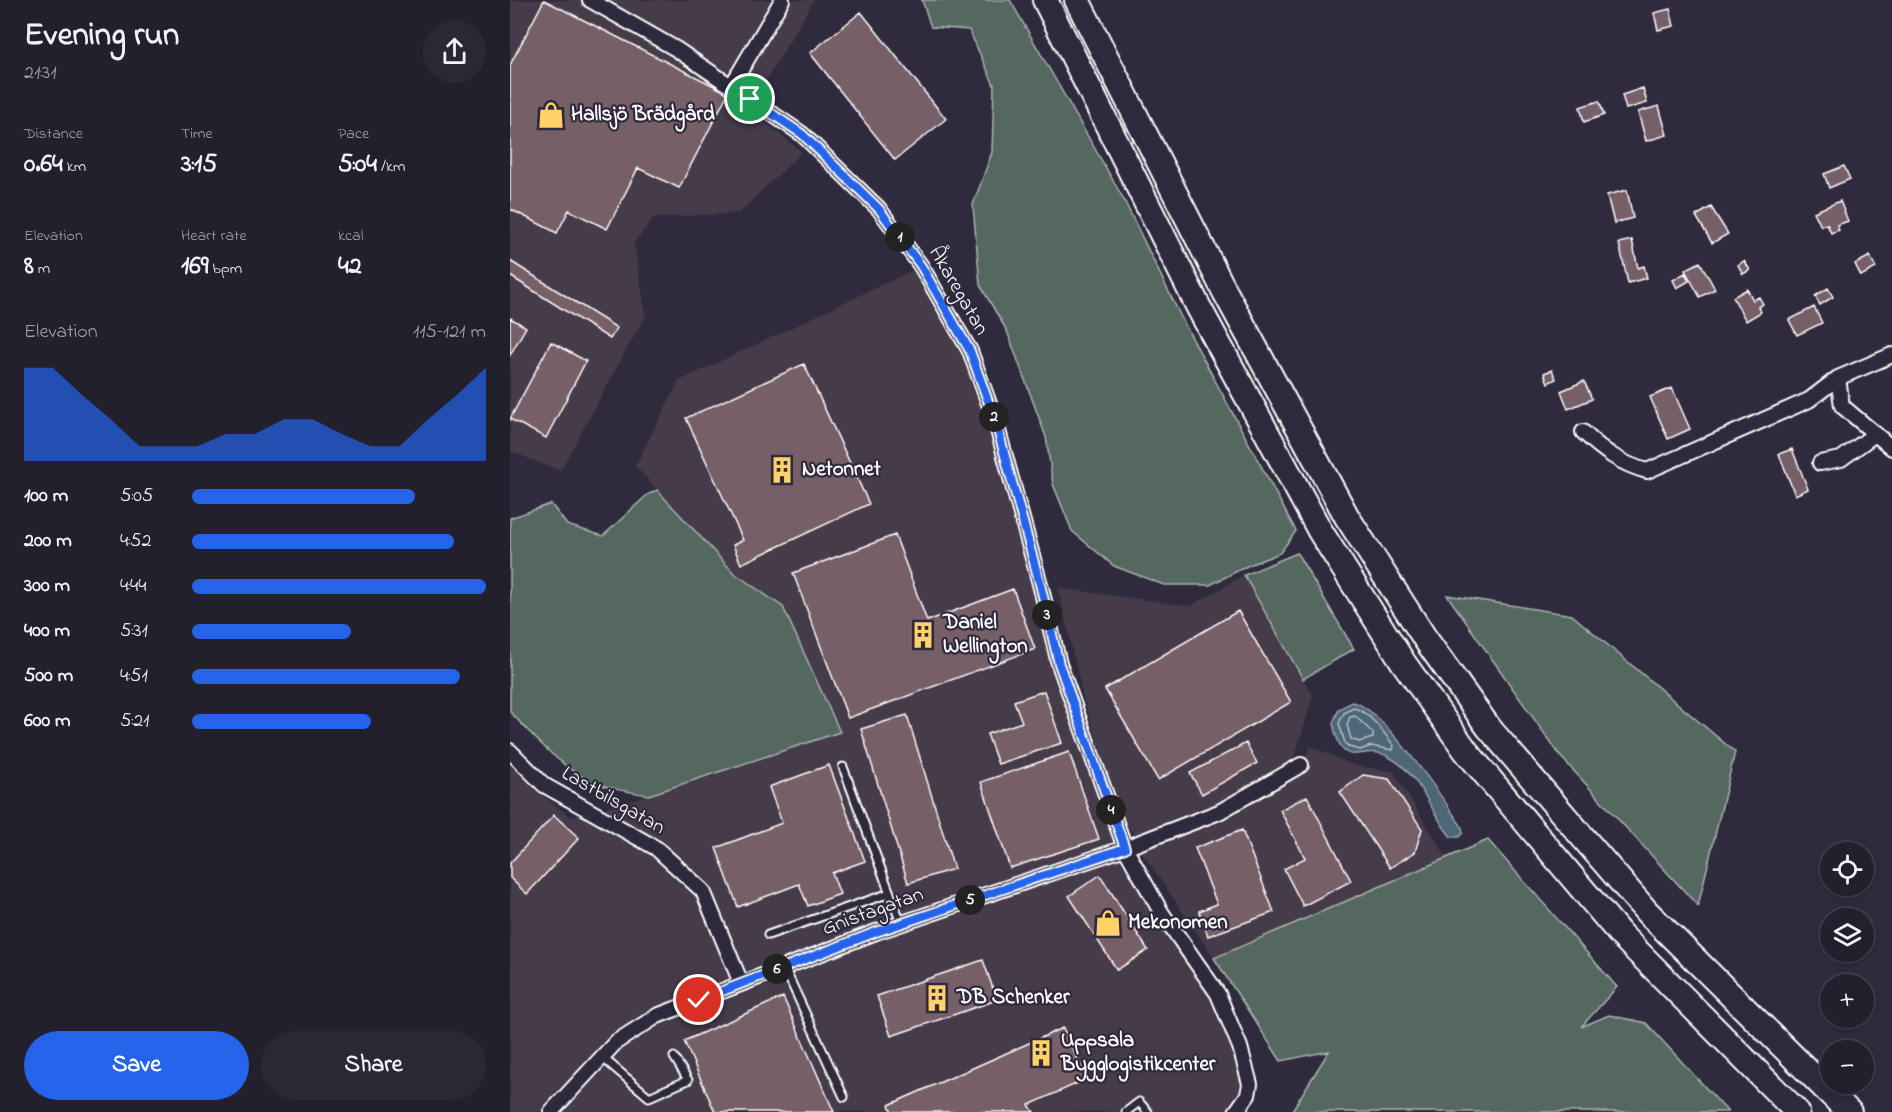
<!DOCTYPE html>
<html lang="en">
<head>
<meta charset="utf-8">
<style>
  :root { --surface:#23202e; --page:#2b2836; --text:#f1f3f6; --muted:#a3a3aa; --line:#403e4a; --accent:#2563eb }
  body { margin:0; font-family:"Indie Flower",sans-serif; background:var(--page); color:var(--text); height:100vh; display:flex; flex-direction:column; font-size:22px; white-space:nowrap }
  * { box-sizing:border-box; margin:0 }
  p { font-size:20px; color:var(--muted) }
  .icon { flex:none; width:33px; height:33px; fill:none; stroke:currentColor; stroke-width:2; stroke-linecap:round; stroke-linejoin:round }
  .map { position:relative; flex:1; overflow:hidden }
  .panel { display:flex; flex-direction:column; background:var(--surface); width:510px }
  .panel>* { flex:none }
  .controls { position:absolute; left:1310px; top:842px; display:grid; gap:12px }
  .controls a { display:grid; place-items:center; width:54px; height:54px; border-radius:50%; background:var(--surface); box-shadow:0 3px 9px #0003,0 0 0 2px var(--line); font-size:30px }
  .pin { position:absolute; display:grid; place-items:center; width:51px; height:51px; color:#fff; margin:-26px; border:3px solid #fff; border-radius:50%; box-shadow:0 2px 6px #0007 }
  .km { position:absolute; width:30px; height:30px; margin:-15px; border-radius:50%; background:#222; color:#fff; font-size:16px; line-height:30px; text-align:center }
  .round { display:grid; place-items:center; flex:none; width:63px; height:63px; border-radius:32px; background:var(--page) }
  .headline { display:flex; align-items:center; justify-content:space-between; height:102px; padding:0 24px }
  h1 { font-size:33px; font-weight:800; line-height:45px }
  .figures { display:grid; grid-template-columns:repeat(3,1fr); gap:9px; height:102px; padding:6px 24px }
  .figures div { display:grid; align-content:center }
  .figures b { font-size:26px; font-weight:800 }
  .figures small { font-size:16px; font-weight:400 }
  .figures p { font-size:16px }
  .chart { height:168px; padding:12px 24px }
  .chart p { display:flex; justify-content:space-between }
  .chart svg { width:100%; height:108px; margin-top:6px; fill:var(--accent); opacity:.7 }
  .button { display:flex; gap:12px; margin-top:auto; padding:12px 24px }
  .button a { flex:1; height:69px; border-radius:36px; background:var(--accent); color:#fff; font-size:24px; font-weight:800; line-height:69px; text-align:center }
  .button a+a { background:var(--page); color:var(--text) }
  ul { padding:0 24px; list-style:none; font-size:20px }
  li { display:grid; grid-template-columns:96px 72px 1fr; align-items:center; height:45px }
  li i { height:15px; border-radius:8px; background:var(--accent) }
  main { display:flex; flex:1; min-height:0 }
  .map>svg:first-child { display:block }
  .built { fill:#453a4a }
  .green { fill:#556861; stroke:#aab4b0; stroke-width:1.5 }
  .water { fill:#4e6678; stroke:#95a3ae; stroke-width:1.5 }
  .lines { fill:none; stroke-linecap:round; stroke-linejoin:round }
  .shore { stroke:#b8c2c9; stroke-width:1.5 }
  .building { fill:#775f68; stroke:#fff; stroke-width:1.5 }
  .lane-casing { stroke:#fff; stroke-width:11 }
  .street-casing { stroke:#fff; stroke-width:18 }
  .highway-casing { stroke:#fff; stroke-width:28 }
  .lane { stroke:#2f2a3d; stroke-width:7 }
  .street { stroke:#2f2a3d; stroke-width:14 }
  .highway { stroke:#2f2a3d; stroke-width:24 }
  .route-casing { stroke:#fff; stroke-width:12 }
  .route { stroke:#2563eb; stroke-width:8 }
  .labels { text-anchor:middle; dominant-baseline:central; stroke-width:4.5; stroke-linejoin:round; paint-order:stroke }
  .poi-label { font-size:21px; font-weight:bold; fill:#fff; stroke:#2f2a3d; text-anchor:start }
  .street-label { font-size:21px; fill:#fff; stroke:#2f2a3d }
</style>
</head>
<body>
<main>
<section class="panel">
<div class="headline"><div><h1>Evening run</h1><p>21:31</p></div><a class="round"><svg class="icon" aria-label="share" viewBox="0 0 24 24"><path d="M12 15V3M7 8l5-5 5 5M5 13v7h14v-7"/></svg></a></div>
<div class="figures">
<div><p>Distance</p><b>0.64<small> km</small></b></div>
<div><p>Time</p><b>3:15</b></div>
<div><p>Pace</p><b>5:04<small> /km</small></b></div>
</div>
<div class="figures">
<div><p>Elevation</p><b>8<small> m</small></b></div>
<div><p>Heart rate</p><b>169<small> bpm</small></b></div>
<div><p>kcal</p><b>42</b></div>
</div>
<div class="chart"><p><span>Elevation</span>115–121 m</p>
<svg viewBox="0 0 160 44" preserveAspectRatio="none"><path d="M0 44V6L10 6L20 17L30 27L40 38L50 38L60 38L70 33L80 33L90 27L100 27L110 33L120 38L130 38L140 27L150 17L160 6V44z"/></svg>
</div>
<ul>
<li><b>100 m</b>5:05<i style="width:76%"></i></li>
<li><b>200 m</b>4:52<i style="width:89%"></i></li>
<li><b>300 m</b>4:44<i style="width:100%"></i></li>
<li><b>400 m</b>5:31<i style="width:54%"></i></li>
<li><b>500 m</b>4:51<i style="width:91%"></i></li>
<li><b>600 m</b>5:21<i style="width:61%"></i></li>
</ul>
<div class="button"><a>Save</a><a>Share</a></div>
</section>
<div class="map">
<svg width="1382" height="1112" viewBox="0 0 1382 1112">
  <rect width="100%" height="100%" fill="#2f2a3d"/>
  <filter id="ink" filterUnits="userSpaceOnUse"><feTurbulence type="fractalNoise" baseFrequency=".0167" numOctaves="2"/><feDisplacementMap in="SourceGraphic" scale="12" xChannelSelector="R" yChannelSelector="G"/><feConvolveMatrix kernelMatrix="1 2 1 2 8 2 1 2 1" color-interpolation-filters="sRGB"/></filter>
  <g filter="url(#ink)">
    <!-- built -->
    <path class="built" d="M0 0H304L239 110 292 152 229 213 144 218 124 243 136 315 50 471 0 451Z
      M411 266 460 351 531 588 615 848 611 863 651 912 708 994 740 1084 726 1112H0V764L25 790 61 817 139 795 329 732 273 607 224 573 125 466 169 381Z
      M734 575 803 696 784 760 706 804 626 835 614 823 573 697 548 588 681 606Z
      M800 746 846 766 883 771 937 858 704 958 626 844 709 812 791 765Z"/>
    <!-- green -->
    <path class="green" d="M412 0H500L613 198 672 319 786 531 770 553 739 565 700 585H654L604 566 562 531 543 484 536 437 497 331 470 285 463 205 482 152 484 85 459 30 421 27Z
      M147 490 224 573 273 607 330 732 139 795C119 792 99 789 81 781 52 769 22 734 0 712V518L41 504 57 525 93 536 137 495Z
      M787 553 844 649 793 679 734 575Z
      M937 595 1062 615 1225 752 1188 906 1050 756Z
      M978 840 1107 987 1071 1027 1099 1015 1136 1023 1218 1112H781L819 1051 771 1061 704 958Z"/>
    <!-- water -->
    <path class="water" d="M842 702C870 705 935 801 952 827L953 833 949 837H941C919 811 911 774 879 757 851 741 834 777 823 723L829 709Z"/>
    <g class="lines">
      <!-- shore -->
      <path class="shore" d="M843 708C858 710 875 734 884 746L883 750 861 746 850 750 839 747 835 743 829 723 834 713Z
        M845 716 863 733V738L849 742 841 739 837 725 840 717Z"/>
    </g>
    <!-- building -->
    <path class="building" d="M34 0 218 93 169 188 128 168 97 229 59 210 47 233 0 209V65Z
      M1160 9 1164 26 1148 30 1144 13Z
      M351 12 436 119 385 160 300 53Z
      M1133 88 1137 103 1116 109 1112 95Z
      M1089 101 1094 115 1074 122 1070 107Z
      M1149 106 1157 135 1136 141 1128 112Z
      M1334 166 1340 179 1319 188 1314 174Z
      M1117 190 1123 218 1104 223 1097 195Z
      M1330 201 1338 221 1327 225 1329 230 1321 233 1317 224 1311 226 1304 212Z
      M1201 207 1218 234 1202 243 1186 216Z
      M1122 240 1128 268 1134 266 1137 278 1118 283 1109 243Z
      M1360 256 1366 268 1351 276 1345 264Z
      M0 261 107 328 100 339 0 276Z
      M1234 261 1240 270 1233 274 1228 265Z
      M1190 262 1205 289 1190 297 1175 270Z
      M1175 273 1179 281 1167 288 1163 280Z
      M1318 288 1323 297 1310 305 1305 296Z
      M1237 289 1243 300 1249 297 1253 304 1248 307 1251 312 1236 321 1223 297Z
      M1304 307 1312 323 1287 335 1279 320Z
      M0 318 16 327 0 355Z
      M41 342 76 361 36 438 0 419Z
      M294 364 359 504 231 564 223 545 233 540 176 418Z
      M1042 370 1046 379 1038 383 1034 373Z
      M1074 381 1082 399 1058 409 1051 391Z
      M1162 388 1180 429 1158 439 1140 397Z
      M1282 449 1298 489 1285 495 1269 454Z
      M385 535 417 621 503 589 525 649 338 718 283 573Z
      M728 611 781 702 648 780 595 689Z
      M534 691 552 743 488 764 477 734 512 722 504 701Z
      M397 715 444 869 398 883 351 729Z
      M736 743 747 763 692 794 680 773Z
      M559 752 589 839 500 868 471 782Z
      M319 765 355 861 322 873 330 894 298 906 289 884 228 907 206 848 272 823 259 787Z
      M853 775 879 779 912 829 905 852 880 868 830 792Z
      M797 796 841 881 793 906 774 869 795 858 770 810Z
      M44 815 69 838 17 894 0 878V863Z
      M732 830 764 912 698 936 689 911 707 904 685 848Z
      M590 875 638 950 607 970 559 896Z
      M473 960 487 1000 381 1036 367 996Z
      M273 997 324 1112H205L174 1041Z
      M553 1028 577 1079 519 1105 524 1112H382L379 1105Z"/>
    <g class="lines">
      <defs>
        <path id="lane" d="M333 767 391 923
          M258 935 380 893
          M274 967 334 1097
          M92 1057 139 1097 178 1080 164 1057
          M616 1112 629 1102 638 1112"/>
        <path id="street" d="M80 0 166 49 292 134 369 209 411 266 460 351 486 423 531 588 549 664 615 848 651 912 708 994 730 1047 740 1084 738 1095 726 1112
          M222 85 272 0
          M1382 355 1328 378 1332 406 1382 448
          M1073 432C1093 451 1111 464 1137 471L1299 400 1328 378
          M1310 463 1331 459 1365 434
          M0 751 34 785 146 848 193 891 231 983
          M41 1112 106 1042 147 1016 366 932 615 848 709 812 791 765"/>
        <path id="highway" d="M535 0 689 308 810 531 893 662 956 751 1111 935 1287 1112
          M567 0 715 292 837 517 916 640 979 728 1137 912 1339 1112"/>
      </defs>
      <!-- lane casing -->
      <use href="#lane" class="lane-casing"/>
      <!-- street casing -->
      <use href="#street" class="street-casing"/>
      <!-- highway casing -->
      <use href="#highway" class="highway-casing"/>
      <!-- lane -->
      <use href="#lane" class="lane"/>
      <!-- street -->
      <use href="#street" class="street"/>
      <!-- highway -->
      <use href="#highway" class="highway"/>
    </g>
  </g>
  <g class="lines" filter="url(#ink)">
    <defs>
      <path id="route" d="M189 1000 366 932 615 848 549 664 531 588 486 423 460 351 411 266 369 209 292 134 240 99"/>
    </defs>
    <!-- route casing -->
    <use href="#route" class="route-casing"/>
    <!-- route -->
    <use href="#route" class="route"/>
  </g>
  <!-- icons -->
  <defs>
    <symbol id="shop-bare" viewBox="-9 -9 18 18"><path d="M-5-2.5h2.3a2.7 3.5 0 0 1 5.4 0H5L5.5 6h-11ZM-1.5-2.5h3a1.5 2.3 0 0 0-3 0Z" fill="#ffd166" stroke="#2f2a3d" stroke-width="2.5" paint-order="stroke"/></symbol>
    <symbol id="building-bare" viewBox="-9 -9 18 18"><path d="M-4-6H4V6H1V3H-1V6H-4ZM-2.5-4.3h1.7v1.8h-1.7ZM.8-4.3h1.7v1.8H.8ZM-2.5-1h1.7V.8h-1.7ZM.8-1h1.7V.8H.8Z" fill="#ffd166" stroke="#2f2a3d" stroke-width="2.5" paint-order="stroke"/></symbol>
  </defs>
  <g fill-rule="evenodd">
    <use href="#shop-bare" x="22" y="96" width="38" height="38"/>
    <use href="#building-bare" x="253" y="451" width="38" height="38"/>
    <use href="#building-bare" x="394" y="616" width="38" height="38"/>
    <use href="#shop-bare" x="579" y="904" width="38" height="38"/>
    <use href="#building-bare" x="408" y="979" width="38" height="38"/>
    <use href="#building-bare" x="512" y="1034" width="38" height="38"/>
  </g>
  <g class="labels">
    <!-- poi labels -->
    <g class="poi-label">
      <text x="61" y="115">Hallsjö Brädgård</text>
      <text x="292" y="470">Netonnet</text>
      <text x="433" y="623">Daniel<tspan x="433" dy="24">Wellington</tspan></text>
      <text x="618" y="923">Mekonomen</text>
      <text x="447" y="998">DB Schenker</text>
      <text x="551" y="1041">Uppsala<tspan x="551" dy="24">Bygglogistikcenter</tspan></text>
    </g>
    <!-- street labels -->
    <g class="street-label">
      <text transform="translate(448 291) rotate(60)">Åkaregatan</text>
      <text transform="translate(103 801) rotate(30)">Lastbilsgatan</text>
      <text transform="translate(363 912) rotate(-20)">Gnistagatan</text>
    </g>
  </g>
</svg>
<div class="controls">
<a><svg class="icon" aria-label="locate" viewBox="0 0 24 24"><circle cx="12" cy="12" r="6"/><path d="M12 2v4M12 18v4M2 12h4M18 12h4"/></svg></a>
<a><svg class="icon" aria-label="layers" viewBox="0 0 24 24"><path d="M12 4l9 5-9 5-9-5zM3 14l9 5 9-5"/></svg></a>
<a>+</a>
<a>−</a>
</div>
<div class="pin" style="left:240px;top:99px;background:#1e9e55"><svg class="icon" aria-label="arrive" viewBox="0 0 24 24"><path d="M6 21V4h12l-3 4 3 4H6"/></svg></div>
<div class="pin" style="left:189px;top:1000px;background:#d93025"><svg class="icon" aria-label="check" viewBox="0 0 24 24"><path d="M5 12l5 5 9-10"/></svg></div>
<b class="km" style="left:390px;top:237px">1</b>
<b class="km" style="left:484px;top:417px">2</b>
<b class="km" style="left:537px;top:615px">3</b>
<b class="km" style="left:601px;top:810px">4</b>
<b class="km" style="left:460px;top:900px">5</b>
<b class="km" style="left:267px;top:969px">6</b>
</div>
</main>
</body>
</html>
